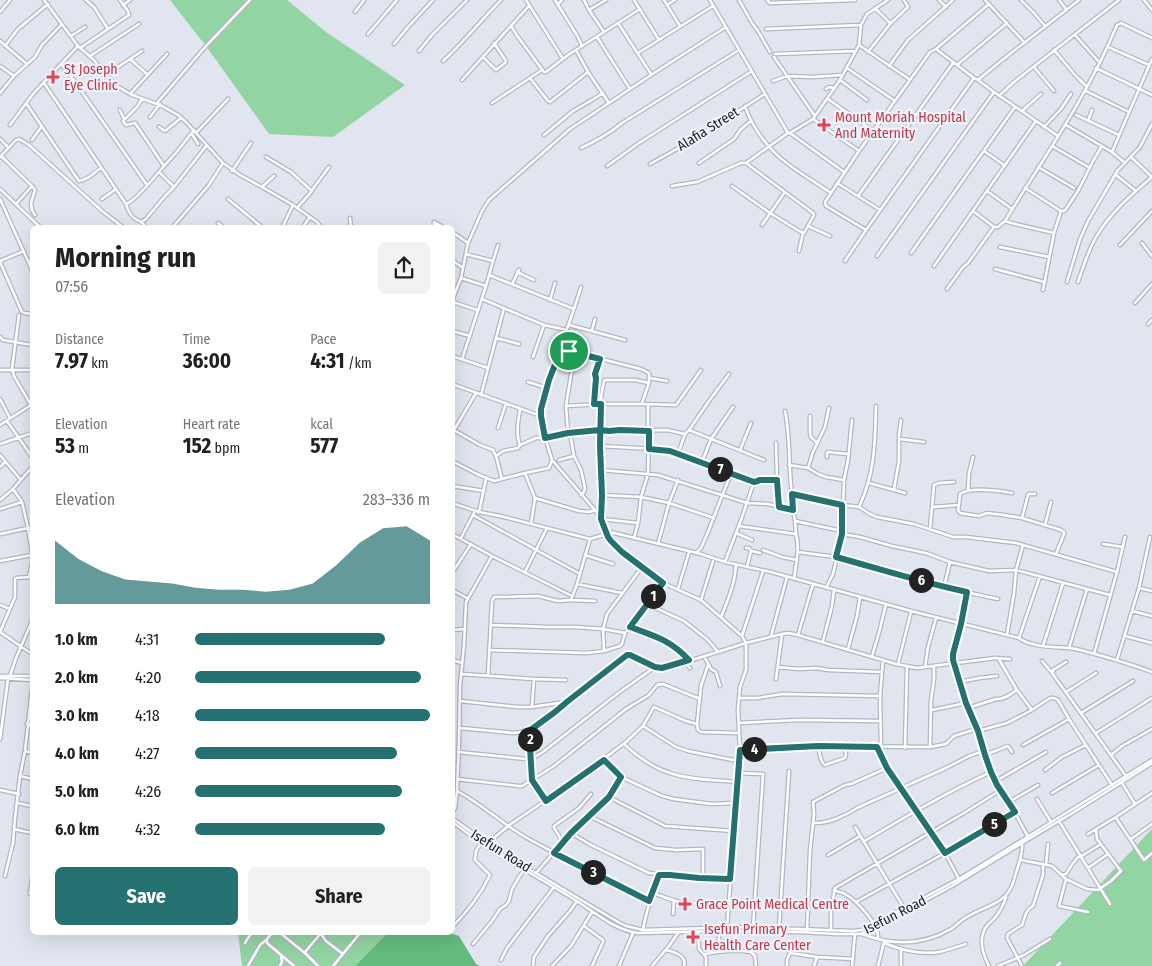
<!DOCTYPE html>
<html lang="en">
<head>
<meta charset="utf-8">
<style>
  :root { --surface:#fff; --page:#f2f2f2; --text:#202124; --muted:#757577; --accent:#257071 }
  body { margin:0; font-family:"Fira Sans Condensed",sans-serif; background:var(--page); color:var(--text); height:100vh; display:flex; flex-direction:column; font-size:19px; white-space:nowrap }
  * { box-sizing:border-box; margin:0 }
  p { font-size:16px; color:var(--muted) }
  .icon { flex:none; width:28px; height:28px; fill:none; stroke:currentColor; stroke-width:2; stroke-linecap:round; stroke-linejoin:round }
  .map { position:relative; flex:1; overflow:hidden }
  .details { position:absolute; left:30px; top:225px; width:425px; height:710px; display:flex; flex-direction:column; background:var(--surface); border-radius:8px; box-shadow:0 5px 20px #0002 }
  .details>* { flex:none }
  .pin { position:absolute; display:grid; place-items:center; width:42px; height:42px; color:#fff; margin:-21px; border:2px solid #fff; border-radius:50%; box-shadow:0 1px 5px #0007 }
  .km { position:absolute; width:25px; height:25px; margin:-12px; border-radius:50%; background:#222; color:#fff; font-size:14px; line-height:25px; text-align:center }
  .round { display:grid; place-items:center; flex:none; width:52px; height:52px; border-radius:8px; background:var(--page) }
  .summary { display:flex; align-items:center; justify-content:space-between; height:85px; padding:0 25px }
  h1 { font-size:28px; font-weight:700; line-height:38px }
  .stats { display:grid; grid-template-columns:repeat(3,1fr); gap:8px; height:85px; padding:5px 25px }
  .stats div { display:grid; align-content:center }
  .stats b { font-size:21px; font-weight:700 }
  .stats small { font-size:14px; font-weight:400 }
  .stats p { font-size:14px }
  .chart { height:140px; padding:10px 25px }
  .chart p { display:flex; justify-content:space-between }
  .chart svg { width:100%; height:90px; margin-top:5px; fill:var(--accent); opacity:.7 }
  .action { display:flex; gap:10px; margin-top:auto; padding:10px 25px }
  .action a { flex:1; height:58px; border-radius:8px; background:var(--accent); color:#fff; font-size:20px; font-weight:700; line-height:58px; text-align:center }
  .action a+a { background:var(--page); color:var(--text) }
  ul { padding:0 25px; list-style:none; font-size:16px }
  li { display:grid; grid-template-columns:80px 60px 1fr; align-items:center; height:38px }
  li i { height:12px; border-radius:6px; background:var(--accent) }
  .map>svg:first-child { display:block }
  .green { fill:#93d4a3 }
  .forest { fill:#65bb7e }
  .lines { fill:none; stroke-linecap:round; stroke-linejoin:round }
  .minor-casing { stroke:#b2b7c1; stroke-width:5 }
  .minor { stroke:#fff; stroke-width:2.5 }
  .route-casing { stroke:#fff; stroke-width:10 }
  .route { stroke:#257071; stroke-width:6 }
  .health-dot { fill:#e0444e; stroke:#edf2fd; stroke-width:2 }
  .labels { text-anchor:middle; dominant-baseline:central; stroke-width:4.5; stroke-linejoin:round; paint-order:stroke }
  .health-label { font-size:14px; fill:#be3a42; stroke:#edf2fd; text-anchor:start }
  .street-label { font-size:14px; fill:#222427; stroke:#edf2fd }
</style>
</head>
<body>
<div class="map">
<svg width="1152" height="966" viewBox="0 0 1152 966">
  <rect width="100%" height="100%" fill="#e0e5ef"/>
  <!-- green -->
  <path class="green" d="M170 0H287L326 32 405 85 333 137 269 134 206 46Z
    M1152 829V966H1023Z
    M238 933H389L355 966H242Z"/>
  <!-- forest -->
  <path class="forest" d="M389 932 450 933 459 936 476 964 480 966H355Z"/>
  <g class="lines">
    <defs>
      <path id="minor" d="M44 0 78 46 94 60 106 75 117 86 130 94 162 106 178 115 186 122 223 163 240 175 262 187 293 205 317 222 322 228
        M86 0 94 7 108 29
        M526 0 563 59
        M555 0 578 37 582 46
        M584 0 589 10
        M634 0 659 40
        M664 0 680 26
        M710 0 788 133
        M739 0 752 23 758 31 770 52
        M767 0 770 3 855 0
        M939 0 946 7
        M985 0 1025 43
        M1021 0 1034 13 1045 26
        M1059 0 1066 9
        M1144 0 1152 10
        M558 4 562 0
        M123 5 130 0
        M667 5 675 0
        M875 8 890 23
        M0 12 10 0
        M355 12 364 0
        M618 23 651 74
        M511 26 518 37 544 72H546L568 55 640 9
        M766 29 861 25
        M604 32 589 10 606 0
        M368 34 397 0
        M1075 35 1100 63
        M71 36 85 27
        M597 37 630 89
        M0 41 27 64
        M394 44 408 27 433 0
        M859 45 909 79
        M5 46 18 29 48 4
        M78 46 61 64 73 79 147 185
        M1108 47 1149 65
        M80 48 129 15 128 11 120 0
        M936 49 974 78 978 80 994 92 1058 136
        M576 50 588 72 609 103
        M1054 50 1075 75 1087 87
        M419 51 432 35 467 0
        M868 52 891 23 908 7 904 0
        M638 53 713 6
        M775 54 856 51
        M90 56 139 24
        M483 57 496 70 505 63 506 61 494 43
        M774 57 815 116
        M130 59 148 75
        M443 61C464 42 481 20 501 0
        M957 65 1007 23
        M0 66 14 76
        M889 66 908 40 953 0
        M1034 67 1054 91
        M847 68 895 101
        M1096 68 1152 95
        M106 75 142 51
        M530 78 548 101 550 102 588 72
        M974 78 866 230 826 206 825 202 859 151 930 52 936 49 989 4
        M462 80 529 6
        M840 80 867 100
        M978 80 1001 61 1079 0
        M773 81 787 76 812 77 843 75
        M44 83 126 204C128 212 132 219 141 222L146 219 165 196 174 187 207 145
        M826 89 829 87 834 88
        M1086 91 1129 112
        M0 93 14 76 35 57 42 45 62 24
        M130 94 167 54
        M999 96 1014 82 1119 0
        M142 99 137 107 123 121 126 125 135 123 164 166 175 154 194 130
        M828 99 873 131
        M26 103 79 181C87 181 95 172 101 168
        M157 103 206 46 250 0
        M492 103 542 70
        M745 106C750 122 762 140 774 152 788 167 814 181 831 193
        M120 110 124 119
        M1022 111 1041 94
        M1076 115 1119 135
        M150 117 160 104
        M813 119 859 151
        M1088 121 1092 110
        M10 125 33 94 61 64
        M1066 125 1112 152 1125 163
        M159 127 165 131 181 118
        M1044 127 1061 109 1071 94
        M196 133 228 99
        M790 133 844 172
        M192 134 198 144
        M544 135 573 111 592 100 603 93
        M0 139 8 147
        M32 140 42 126
        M1052 146 1090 168
        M581 148C596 141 609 134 622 123L739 50
        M984 151 1004 165
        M1112 152 1152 59
        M1 156 32 186 16 204
        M0 157 16 140 19 139 29 145 102 211 124 228
        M266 157 291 172 312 191 297 208
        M1131 157 1152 177
        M699 163 734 139 741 129 751 121
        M650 164 691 141 765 94
        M607 166 639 143 752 71
        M1038 167 1074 188
        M232 171 251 143
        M159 172 174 187
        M1116 175 1136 191
        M837 183 880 210
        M32 186 35 190C32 200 28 206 35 215
        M672 186 697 182 741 163H746L788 133H790L813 119 815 116 840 80 859 45 861 25 867 14 888 0
        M732 186 770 213 799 231 804 233 814 215 813 213 746 163
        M262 187 274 176
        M1025 188 1061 211
        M0 189 41 228
        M312 190 329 167
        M987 191 1012 209
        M858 196 953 63
        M0 199 32 270
        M102 199 116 189
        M228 199 263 228
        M126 204C137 200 156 175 164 166
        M973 211 994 227
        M350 218 351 228
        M141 222 147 228
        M218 223 224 228
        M762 225 785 192
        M808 226 830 236
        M172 228 209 185 223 163
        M282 228 293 205
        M302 228 310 217
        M434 228V222L445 228
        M452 232 468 243
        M1054 233 1011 223 1005 221C1045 156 1088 95 1117 25L1121 23 1152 38
        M1142 243 1152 256
        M1120 245 1152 211
        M1000 247 1049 257
        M799 251 803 233
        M911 253 1015 107
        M877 256 994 92
        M452 260 463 268
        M0 261 24 251
        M493 261 498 245
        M845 261 866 230
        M0 262 22 312 24 313 32 314
        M29 263 32 258
        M934 266 1036 121
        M995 269 1044 282
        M517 272 534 280
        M489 275 574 309 549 380 541 409V416L545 437 552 460 595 510 601 519 608 537 611 541 623 552 663 583 701 600 742 636 746 643V670L740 687 738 710 740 750 727 928
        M461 278 486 286
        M1067 282 1080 239 1088 221 1118 170 1140 147 1152 124
        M1078 282C1083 267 1088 251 1096 237 1110 213 1131 195 1152 177
        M512 284 519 270
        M947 289 963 267 968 263 994 227H998L1005 221
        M1043 290 1054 233 1061 211H1064L1066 209 1078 191 1093 161 1102 146
        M482 299 544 325 567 330
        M550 300 555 283
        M452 302 455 293 461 278 468 243 482 211 489 200 570 129 651 75 726 27
        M453 302 477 310
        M1135 303 1152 284
        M574 309 581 287
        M19 315 12 369 14 376 31 405
        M1148 324 1152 320
        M569 325 625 340
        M592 330 595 319
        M452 331 470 336
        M0 337 3 340 32 345
        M496 338 519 344
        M561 349 641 369 649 373V383L642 403
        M452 356 488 368
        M533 357 544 325
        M462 359 486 286 493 261 466 254
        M0 370H32
        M650 378 667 381
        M528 382 547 388
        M452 384 541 416
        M481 395 504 308
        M0 399 10 418
        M594 404 596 378 595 371 600 359
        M566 406 601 404H642L676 405 701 370
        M785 411C791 439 788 467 792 494L843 505 859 507 870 514 877 517 914 524 953 537H966L1016 543 1117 572
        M810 416V433L811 437 817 443
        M7 421 32 457
        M0 425 31 405
        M498 428 506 403
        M452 429 480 445 493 450 496 456 502 479
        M454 430 476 393
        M648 430V405
        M689 430 764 460
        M568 433 566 406 571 375 576 361
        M570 433 574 456 581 470 585 488 584 492 581 495
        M900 439 924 442
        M776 443 777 480 779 507
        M0 444 32 433
        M520 445C516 435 518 420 520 410
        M600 446 654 449 670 451 754 482 758 481 759 480H777
        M740 450 751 423
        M678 454 685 434
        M0 455 21 480
        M496 456 503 451 518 448 520 445 536 438H542L568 433 600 430 609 431 667 430 685 434 689 430 709 401 729 374
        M827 457V453L828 452 848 454
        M559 460 574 456
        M452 461 477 474 494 481 525 473 549 468 552 460
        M702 462 711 439 733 407
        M789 465 808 468 818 474 826 477 844 480
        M0 467 5 462
        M808 468 813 452 825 427 829 408
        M601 470 658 475 747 503 768 504 793 510
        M525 473 535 498 531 524
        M869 483 905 493
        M452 486 484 491
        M13 489 32 467
        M894 489 899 461V435L901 420
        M968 490 969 473 973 457
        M602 495 641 497 669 503 714 518
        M792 495 793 510 795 521 842 531
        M535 498 579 511 589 512 595 510
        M0 500 13 489 22 502 28 528 32 529
        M452 503 479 512 500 516 590 539 607 534
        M959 505 960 494C970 486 1000 491 1012 493
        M859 507C875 473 875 443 876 406
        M933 507 959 505 958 510 960 513 979 516 987 513 1003 515 1022 518 1061 530 1064 532V534L1056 554
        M0 509 22 502
        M479 512 486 479
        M473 515 580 574
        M1022 518 1028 495 1029 494H1035
        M638 523 601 519C600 505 602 490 601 476 600 446 597 410 604 381L605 380H635L649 383
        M1045 525 1051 502
        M739 526 796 534 795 521
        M930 529 934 485 939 483 954 482
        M606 531 701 554 725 562 771 572 911 611 1019 638C1030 647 1055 647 1069 648 1074 648 1079 650 1084 651 1107 657 1130 664 1152 672
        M736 533 752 540
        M0 534 28 528 32 552
        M452 534 492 556 572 596
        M842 534 860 537 892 546 926 553 950 562 944 587
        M461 538 475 511
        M634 538 638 523 641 497 648 474 649 431
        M658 544 669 503 678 480
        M1103 544 1123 547
        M746 548H749L751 551 747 567
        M763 550 782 557 797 560
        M752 551 760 553
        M798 552 836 557 912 578 937 586 998 599
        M696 553 701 548 708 532 731 473
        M585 555 613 564
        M0 561 32 555
        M725 562 741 520 754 482
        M950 562 989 571 1016 570 1087 589
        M525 572 547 528
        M452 573 471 544
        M794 579C796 564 800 548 796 534
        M577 584 622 593
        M826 588 833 574 842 534 844 480 848 460 852 420
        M1139 588 1152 591
        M678 589 689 552
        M452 590 467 598
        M967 593 961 624 953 654V660L966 703 978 731 985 755 991 771 997 785 1009 802 1027 835
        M571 600 595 601
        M701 600 714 558
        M647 604 684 621 708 640 718 652
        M0 605 10 609
        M1132 611 1152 616
        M721 617C728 600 735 583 736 565
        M491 625 547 627H576L603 629 604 651
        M630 627C655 636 670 640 689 660
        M452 630 464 629
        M0 632 15 597V579L16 578 29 577 32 563
        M0 632 32 654
        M625 633 603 629 607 614 642 567
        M798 635 813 584
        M1007 635 1014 593 1016 570 1023 545
        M742 636 763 571
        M771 636 787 577
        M1125 636 1152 643
        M1019 638 1040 576
        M823 641 832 606 834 590
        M1043 646 1063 583
        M1069 648 1087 589 1110 595
        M848 649 857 616 860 597
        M489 650 586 653 604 651 620 646 622 644 625 633 663 583
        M1094 654 1117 572 1125 537
        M704 656 711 669 716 672 720 686
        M872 656 879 633 886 604
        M999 659 1001 663 1017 690 1032 710
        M452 660 462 663
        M1117 660 1139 588 1150 537
        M1042 661 1052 673 1126 776
        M684 662 690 668
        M898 664 911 612
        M708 665 701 686 697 724 698 730 701 732 738 733
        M778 667 799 669 816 668 828 670 882 672
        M925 667 928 647 936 618
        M1052 673 1053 670 1066 662
        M461 674 534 679 532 706
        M0 676H32
        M10 676 16 658 32 621
        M488 676 492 601 494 597 538 596 558 601 571 600 577 584 590 539
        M0 678 32 680
        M534 679 566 680
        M776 679 782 634
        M960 682 979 678 997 676
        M1066 692 1096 673
        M739 698H758L782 694 880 696
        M460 701 517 707H532L565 702
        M968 708 996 699C1004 700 1011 694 1017 690
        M932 710 966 703
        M1081 713 1133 681
        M739 723 799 720 880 721
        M27 724 32 726
        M643 726 676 747 688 751 738 761
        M460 728 514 733 529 731 555 713 568 701 629 654 655 667 667 668 746 643 782 634 788 633 798 635 896 664 917 668 995 658 1010 659
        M529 731 532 780 546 800
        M978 731 1007 723 1032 710 1050 698H1054L1058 700 1069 719 1112 785
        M1096 733 1152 698
        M0 739 8 679
        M624 744C637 756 653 768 670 773 690 780 716 780 737 782
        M1023 745 1069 719
        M818 746C820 753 820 762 825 765L845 758 846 754 844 747
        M877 747 887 768 945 853 959 879
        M881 747 880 696 883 660
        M930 747 931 701 934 679V667
        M905 748 907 666
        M740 750 818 746 930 747 946 744 954 736 976 729
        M25 751 32 753
        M458 752 526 759H531L543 752 617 694 655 667
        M985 755 1008 746 1012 752
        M1111 755 1122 746 1152 729
        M604 760 621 777 662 796 674 799 689 801 712 804 736 803
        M1045 770 1062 757 1086 745
        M738 773 763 774V775L753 928
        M20 776 32 779
        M457 779 518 786H522L554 766 626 709 649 695 657 685 663 684 700 699
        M996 781 1046 752
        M1122 783 1135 804
        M0 790 19 794
        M457 791C482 804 502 824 527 838 567 860 609 880 649 901
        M1052 793 1099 765
        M609 797 665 826 734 831
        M1037 799 1051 822
        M1009 802 1038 785
        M17 803 32 806
        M452 813 455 808 457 791 459 741 460 686 464 645 466 602 492 556
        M589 816 655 848 676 850 703 849V878
        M452 818 509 859 536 873 618 922 626 926 643 930 742 927 853 931 862 930 874 924 959 879 1152 760
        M1116 818 1144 860 1152 853
        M1059 821 1110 904
        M452 822C471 835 489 850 509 861 531 874 553 886 575 900 595 912 614 930 638 933L719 931 801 932 836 934H861L876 927 952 886 1027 840 1071 814 1152 763
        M813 823C827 824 845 816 857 808L948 767 969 756 984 751
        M855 827 904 908
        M14 829 32 833
        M571 833 589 844 649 873 699 878 730 879
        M1088 834 1116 817 1152 793
        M1131 839 1152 824
        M563 842 554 828V826L579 808 591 794
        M863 842C905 817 947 792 991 772
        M487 844 508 826 577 779 626 742 643 726 654 707 686 721 697 724
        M828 855 860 836
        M1080 857 1101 844
        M1021 860 1052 866 1066 879 1087 889 1098 890 1111 881 1121 871 1097 839 1096 830
        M1046 865 1048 844
        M1088 868 1108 854
        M536 873 563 842 609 797 621 777
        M1062 875 1066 874 1073 863 1078 857
        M5 876 13 843 15 818 20 776 25 751 32 689
        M1066 879 1059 906 1088 912
        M834 890C837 892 842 892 845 894 857 901 880 925 878 939
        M652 893C660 895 668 899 676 901 693 905 711 903 729 902
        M30 894 32 878
        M856 902 945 853 1015 812
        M673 914 674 900
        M584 926 603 940V942L592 966
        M452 927C467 912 481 894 490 875L475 860 476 851 481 843
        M779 928 789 771
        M643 930C646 909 653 894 659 875
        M807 930 810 851 814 814 813 802 845 785 851 784 887 768
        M831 930V910L835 888 964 813 1001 790
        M273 932 267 939V943L294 966
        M279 932 306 954
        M698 932 699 949 706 957V966
        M321 934 326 941 343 954
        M862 934C893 946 922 946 951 929 957 925 961 920 967 917 979 909 1002 904 1009 891 1013 886 1014 879 1016 873 1019 863 1023 853 1022 843
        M245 943 248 938 253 932
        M884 943C901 950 920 955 939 952 948 950 957 947 966 944
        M473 944 492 921 500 909 506 905 509 901 512 889 519 877 524 870
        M666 950C675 952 687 956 684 966
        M901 950V966
        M719 951V931
        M705 954C720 951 735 949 751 952L755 956 756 966
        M501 960 507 948 554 887
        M248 966 260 945 266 940
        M280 966 282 962 281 956
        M318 966 307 955 305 952 322 932
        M333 966 361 932
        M533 966 534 957 548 936 570 911 577 901
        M552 966 571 946 592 912
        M619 966 633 933
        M652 966 669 946 678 933
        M787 966V960L790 953 817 957 853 959
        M814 966 817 957
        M852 966 855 934
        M878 966 884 942
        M989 966C983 955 978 939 986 927 989 923 994 920 997 915 1001 910 1004 903 1006 897
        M998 966 1024 955 1050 939
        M1022 966 1007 938 1008 934 1022 925C1025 917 1026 909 1033 906L1043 875V864
        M1057 966 1060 963"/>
    </defs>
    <!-- minor casing -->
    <use href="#minor" class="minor-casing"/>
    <!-- minor -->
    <use href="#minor" class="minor"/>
  </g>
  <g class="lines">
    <defs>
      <path id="route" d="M569 351 600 359 595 374 596 378 594 404H601L600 446 602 495 601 519 608 537 611 541 622 552 663 583 630 627C655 636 670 640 689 660L662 668 655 667 630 655H627L568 701 555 712 529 731 532 780 546 801 604 760 621 777 609 797 571 833 554 853 649 901 659 875H670L699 878 730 879 740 750 818 746 877 747 887 768 945 853 1015 812 997 785 991 772 985 755 978 731 966 703 953 660V654L961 624 967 592C923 583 880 569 836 557L842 534V505L792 494 793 510 779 507 777 480H759L758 481 754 482 678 454 670 451 649 449V431L620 430 609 431 600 430 568 433 545 438 541 416V409L549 380 561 349 569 351"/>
    </defs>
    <!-- route casing -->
    <use href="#route" class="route-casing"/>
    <!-- route -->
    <use href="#route" class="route"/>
  </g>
  <!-- markers -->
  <g class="health-dot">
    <path d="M50.5 69.5h5v5h5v5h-5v5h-5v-5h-5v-5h5z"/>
    <path d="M821.5 117.5h5v5h5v5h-5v5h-5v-5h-5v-5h5z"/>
    <path d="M682.5 896.5h5v5h5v5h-5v5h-5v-5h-5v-5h5z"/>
    <path d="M690.5 929.5h5v5h5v5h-5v5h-5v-5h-5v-5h5z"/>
  </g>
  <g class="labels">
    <!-- health labels -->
    <g class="health-label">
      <text x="64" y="69">St Joseph<tspan x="64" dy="16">Eye Clinic</tspan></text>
      <text x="835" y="117">Mount Moriah Hospital<tspan x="835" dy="16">And Maternity</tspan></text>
      <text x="696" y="904">Grace Point Medical Centre</text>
      <text x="704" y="929">Isefun Primary<tspan x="704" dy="16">Health Care Center</tspan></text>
    </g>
    <!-- street labels -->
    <g class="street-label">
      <text transform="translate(708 129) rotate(-32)">Alafia Street</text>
      <text transform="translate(501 851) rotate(32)">Isefun Road</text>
      <text transform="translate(895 915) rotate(-27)">Isefun Road</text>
    </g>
  </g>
</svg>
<div class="pin" style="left:569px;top:351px;background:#1e9e55"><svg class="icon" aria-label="arrive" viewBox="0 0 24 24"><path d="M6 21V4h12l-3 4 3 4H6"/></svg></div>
<b class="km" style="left:653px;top:596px">1</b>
<b class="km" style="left:530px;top:739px">2</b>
<b class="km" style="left:593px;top:872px">3</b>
<b class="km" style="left:754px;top:749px">4</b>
<b class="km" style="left:994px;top:824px">5</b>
<b class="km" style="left:921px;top:580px">6</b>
<b class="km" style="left:720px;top:469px">7</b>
<section class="details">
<div class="summary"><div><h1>Morning run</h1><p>07:56</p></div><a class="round"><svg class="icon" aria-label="share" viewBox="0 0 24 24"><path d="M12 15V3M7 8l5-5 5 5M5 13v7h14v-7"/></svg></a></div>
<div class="stats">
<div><p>Distance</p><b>7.97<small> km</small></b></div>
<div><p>Time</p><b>36:00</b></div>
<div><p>Pace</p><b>4:31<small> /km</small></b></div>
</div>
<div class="stats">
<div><p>Elevation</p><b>53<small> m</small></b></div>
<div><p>Heart rate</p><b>152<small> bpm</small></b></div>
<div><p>kcal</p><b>577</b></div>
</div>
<div class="chart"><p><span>Elevation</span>283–336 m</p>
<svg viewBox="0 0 160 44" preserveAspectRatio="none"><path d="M0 44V13L10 22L20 28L30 32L40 33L50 34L60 36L70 37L80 37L90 38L100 37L110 34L120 25L130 14L140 7L150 6L160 13V44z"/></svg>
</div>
<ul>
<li><b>1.0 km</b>4:31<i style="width:81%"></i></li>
<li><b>2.0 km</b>4:20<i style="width:96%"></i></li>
<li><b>3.0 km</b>4:18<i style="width:100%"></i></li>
<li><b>4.0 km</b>4:27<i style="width:86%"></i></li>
<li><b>5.0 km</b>4:26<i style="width:88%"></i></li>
<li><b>6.0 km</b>4:32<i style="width:81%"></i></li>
</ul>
<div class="action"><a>Save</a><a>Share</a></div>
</section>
</div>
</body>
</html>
